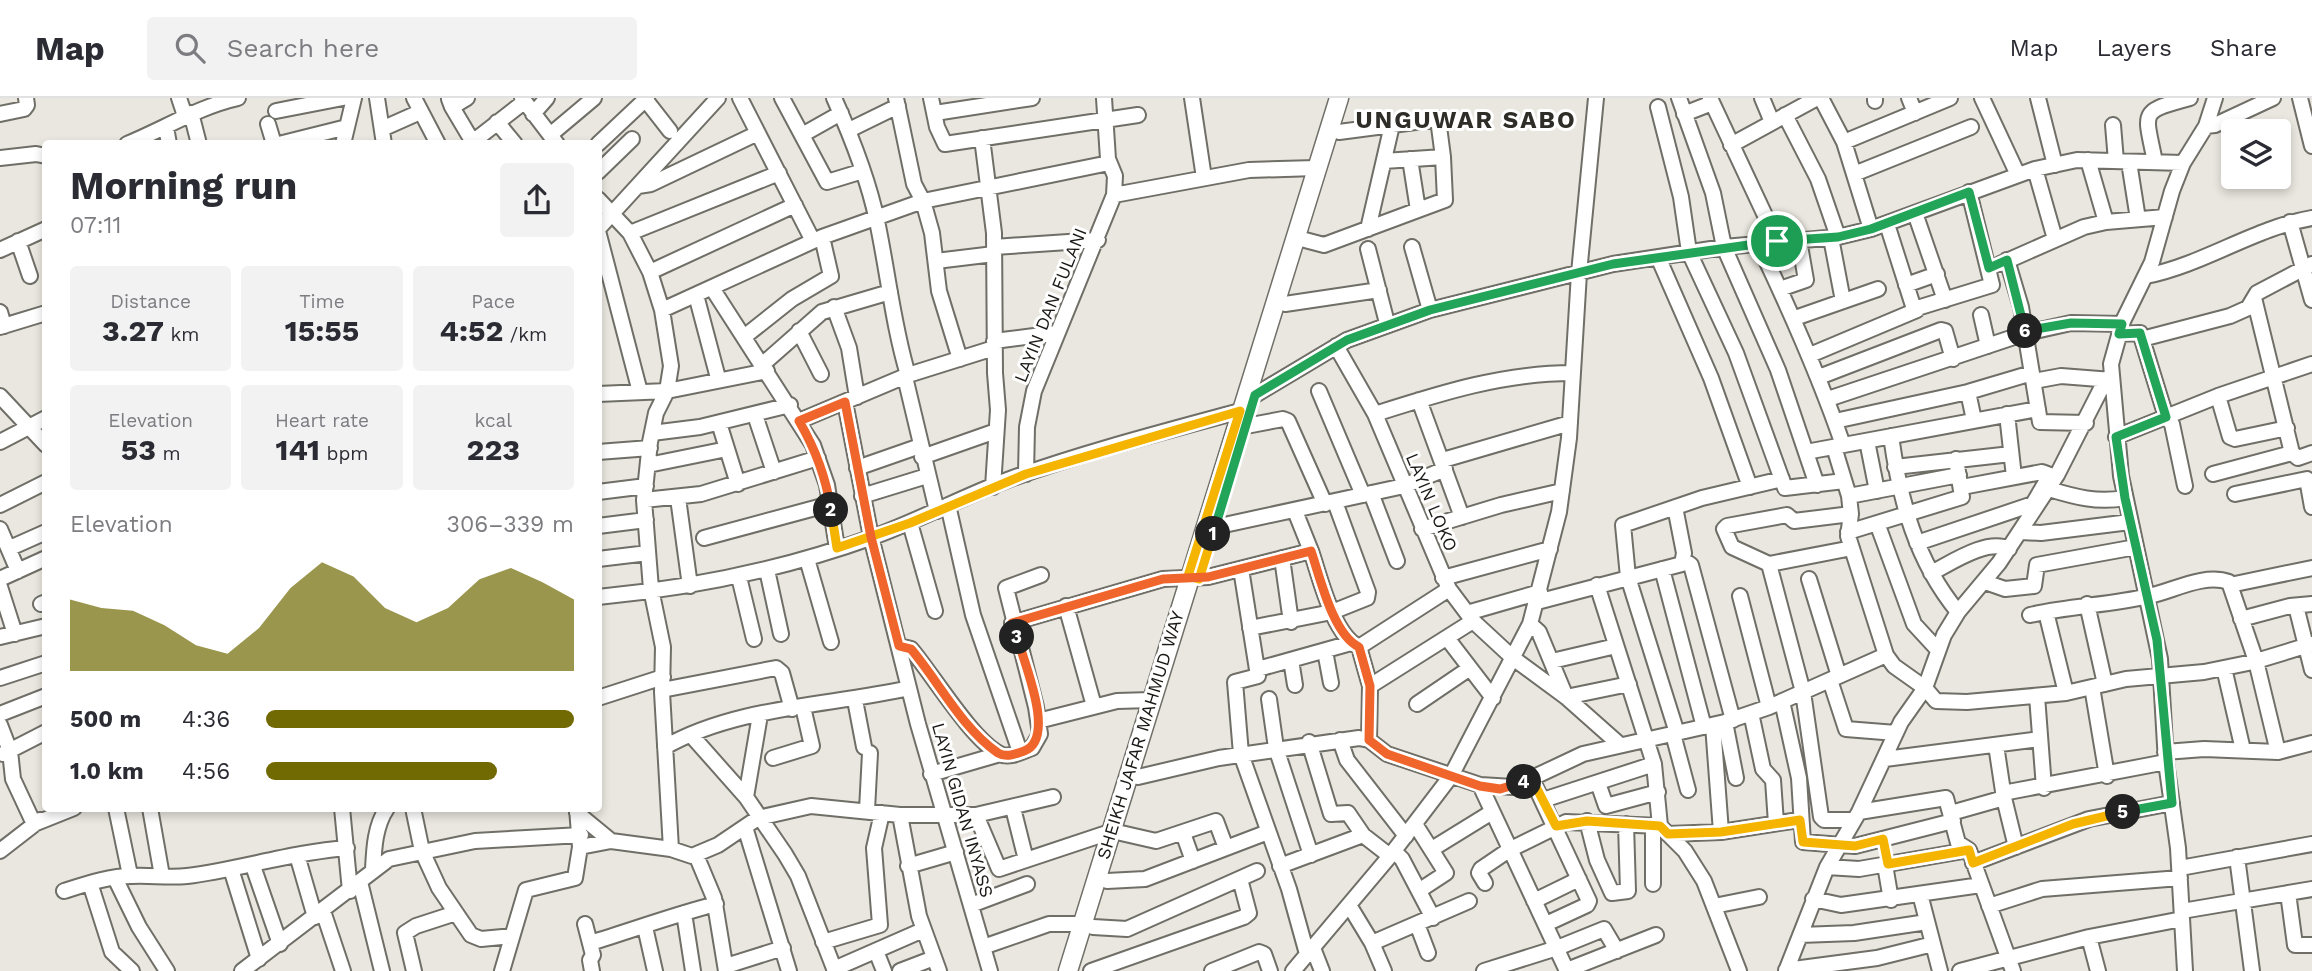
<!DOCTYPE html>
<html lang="en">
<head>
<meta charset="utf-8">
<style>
  :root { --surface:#fff; --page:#f2f2f3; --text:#2b2b33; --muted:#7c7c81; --line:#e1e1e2; --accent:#716a03 }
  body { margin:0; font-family:"Work Sans",sans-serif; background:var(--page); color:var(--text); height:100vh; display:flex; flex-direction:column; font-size:26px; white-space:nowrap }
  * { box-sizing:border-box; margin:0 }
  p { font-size:23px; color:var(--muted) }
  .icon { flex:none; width:38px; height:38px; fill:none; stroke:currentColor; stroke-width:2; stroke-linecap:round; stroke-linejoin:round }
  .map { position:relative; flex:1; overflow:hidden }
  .sheet { position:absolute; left:42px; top:42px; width:560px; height:672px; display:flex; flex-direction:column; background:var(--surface); border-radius:7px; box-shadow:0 4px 10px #0003 }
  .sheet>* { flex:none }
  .buttons { position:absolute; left:2221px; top:21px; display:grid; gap:14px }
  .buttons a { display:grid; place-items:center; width:70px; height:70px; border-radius:7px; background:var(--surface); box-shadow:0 4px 10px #0003; font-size:35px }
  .pin { position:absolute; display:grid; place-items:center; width:60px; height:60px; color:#fff; margin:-30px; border:4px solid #fff; border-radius:50%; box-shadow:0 2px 7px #0007 }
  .km { position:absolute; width:35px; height:35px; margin:-18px; border-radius:50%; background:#222; color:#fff; font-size:19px; line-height:35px; text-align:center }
  .round { display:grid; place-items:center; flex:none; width:74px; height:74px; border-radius:7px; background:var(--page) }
  .overview { display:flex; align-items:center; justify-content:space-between; height:119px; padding:0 28px }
  h1 { font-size:38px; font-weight:700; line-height:52px }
  .figures { display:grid; grid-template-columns:repeat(3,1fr); gap:10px; height:119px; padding:7px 28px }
  .figures div { display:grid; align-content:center; border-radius:7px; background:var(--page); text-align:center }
  .figures b { font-size:30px; font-weight:700 }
  .figures small { font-size:19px; font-weight:400 }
  .figures p { font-size:19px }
  .chart { height:196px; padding:14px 28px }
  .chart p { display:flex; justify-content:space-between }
  .chart svg { width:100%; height:126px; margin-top:7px; fill:var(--accent); opacity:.7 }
  ul { padding:0 28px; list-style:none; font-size:23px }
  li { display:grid; grid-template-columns:112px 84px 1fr; align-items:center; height:52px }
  li i { height:18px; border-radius:9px; background:var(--accent) }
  header { display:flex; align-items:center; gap:42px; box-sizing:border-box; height:98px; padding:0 35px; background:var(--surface); border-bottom:2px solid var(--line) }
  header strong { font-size:33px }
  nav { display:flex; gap:38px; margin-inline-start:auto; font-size:24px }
  .search { width:490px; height:63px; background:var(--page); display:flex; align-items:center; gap:18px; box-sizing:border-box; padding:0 24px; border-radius:7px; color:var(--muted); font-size:26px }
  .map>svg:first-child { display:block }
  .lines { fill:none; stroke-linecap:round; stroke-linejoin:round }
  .minor-casing { stroke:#6f6e67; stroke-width:18 }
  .major-casing { stroke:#6f6e67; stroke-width:21 }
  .minor { stroke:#fff; stroke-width:14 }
  .major { stroke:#fff; stroke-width:18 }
  .split-1-casing { stroke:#fff; stroke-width:14 }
  .split-2-casing { stroke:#fff; stroke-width:14 }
  .split-3-casing { stroke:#fff; stroke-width:14 }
  .split-4-casing { stroke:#fff; stroke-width:14 }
  .split-5-casing { stroke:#fff; stroke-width:14 }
  .split-6-casing { stroke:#fff; stroke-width:14 }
  .split-7-casing { stroke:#fff; stroke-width:14 }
  .split-1 { stroke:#22a559; stroke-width:9 }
  .split-2 { stroke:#f5b400; stroke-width:9 }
  .split-3 { stroke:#f0652b; stroke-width:9 }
  .split-4 { stroke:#f0652b; stroke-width:9 }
  .split-5 { stroke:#f5b400; stroke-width:9 }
  .split-6 { stroke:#22a559; stroke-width:9 }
  .split-7 { stroke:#22a559; stroke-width:9 }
  .labels { text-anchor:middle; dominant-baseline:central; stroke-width:6; stroke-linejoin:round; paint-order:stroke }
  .street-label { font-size:18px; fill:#191815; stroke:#fff }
  .district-label { font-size:24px; font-weight:bold; letter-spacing:2px; fill:#2e2d27; stroke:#fff }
</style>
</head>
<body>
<header>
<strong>Map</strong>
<div class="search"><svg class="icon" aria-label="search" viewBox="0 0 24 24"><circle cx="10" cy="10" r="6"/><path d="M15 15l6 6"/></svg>Search here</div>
<nav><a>Map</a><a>Layers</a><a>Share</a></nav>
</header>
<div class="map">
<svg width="2312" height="873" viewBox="0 0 2312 873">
  <rect width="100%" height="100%" fill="#e9e7df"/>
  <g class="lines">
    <defs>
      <path id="minor" d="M179 0 185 18
        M377 0 384 46
        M414 0 438 46
        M522 0 557 46
        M740 0 813 143
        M782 0 827 84 863 73
        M834 0C852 40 868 80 877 123 888 175 893 227 908 277
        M896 0 914 86 923 103 932 135 939 193 960 261
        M931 0 937 29 945 46 1138 17
        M1192 0 1204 80
        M1679 0 1713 95 1724 149 1778 272 1817 387
        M1710 0 1777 143
        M1762 0 1772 24
        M1821 0 1844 44 1871 131
        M1875 0V3
        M1909 0 1915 15
        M1982 0 2018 77
        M2038 0 2055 67
        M2300 0 2312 48
        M449 1 452 9 467 0
        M645 1 670 33
        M452 9 474 46
        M1658 9 1681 99 1689 154 1736 255 1785 390 1844 383
        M276 13 343 0
        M191 15 199 46
        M935 15 1032 0
        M0 16 24 11 27 7 26 0
        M533 16 547 0
        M1684 16 1712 5
        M1785 17 1818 81 1838 139
        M497 24 515 46
        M268 26 274 46
        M2113 27 2116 63
        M2206 28 2215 27 2273 0
        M166 29 169 46
        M384 30 420 14
        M849 32 898 8
        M1339 34 1438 21 1443 59 1384 63
        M550 37 594 0
        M802 37 841 15
        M982 40 994 135 995 275 998 312 993 389
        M1844 44 1950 0
        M127 46C164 31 198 9 238 0
        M279 46 347 29
        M343 46 354 0
        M470 46 524 4
        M598 46 647 0
        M1731 47 1817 0
        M0 60 36 56 46 58
        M1410 61 1418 112
        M2088 62 2106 124
        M2129 64 2138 121
        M2155 64C2145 13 2138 14 2190 0
        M2035 71 2055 141
        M598 74 632 41
        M1854 76 1971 29
        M638 88 651 86 758 35
        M1114 97 1249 72 1316 70
        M598 101 630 135 650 174 662 212 671 268 667 293 656 315 650 344 644 402 651 491 663 549 662 594 671 751
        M1915 115 1945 202
        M2290 124 2312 202
        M1887 126 1914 211 1992 187 1969 94
        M598 131 718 0
        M1368 131 1392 27
        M598 133 640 294
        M630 135 779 75
        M1831 140 1843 203
        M1305 142 1324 147 1445 102 1443 59
        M18 143 30 178
        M1758 145C1790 212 1819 277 1843 347
        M994 149 1098 142
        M1412 149 1430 212
        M1368 151 1387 225
        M0 152 46 131
        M1658 159 1711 280 1750 389
        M2007 162 2021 209 2040 324 2086 325
        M936 163 994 156
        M2000 166 2084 129 2106 124 2165 119
        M650 174 795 107
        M2146 178C2205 166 2254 130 2312 120
        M1906 187 1937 176
        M712 190 813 347 827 387 837 450
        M1780 191 1806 182 1799 142
        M696 197 718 280
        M2254 200 2292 355 2298 360 2312 355
        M1285 206 1379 192
        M834 209 849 250 857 299
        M662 212 822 139 923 103 1109 65
        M0 214 4 228
        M1981 217 1988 248
        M1795 220 1878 191
        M0 229 46 215
        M799 233 821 276
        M2119 236 2140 235 2142 241 2230 218 2248 210 2257 195 2312 166
        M744 239 792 201 831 178 822 139
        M2142 241 2166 319 2172 326 2185 388
        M994 243 1057 235
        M1336 248 1375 316 1449 491 1473 523 1513 560 1566 599 1619 646
        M1810 257 1917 212
        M763 266 822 214 890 194
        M905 279 937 413
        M1819 279 1941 232 1945 233 1953 261
        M2034 283 2061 278 2112 282
        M1319 293 1363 397
        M1968 294 1974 322
        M598 296 667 293 767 273
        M1255 297 1347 242 1430 212 1613 166 1724 149 1838 139 1871 131 2035 71 2077 62 2183 65
        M0 298 46 347
        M2218 298 2230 339 2235 341 2287 330
        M1828 301 2026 235 2071 225 2122 226
        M1419 302 1462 419
        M845 304 871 439 918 626 990 873
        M1375 316C1441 295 1503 275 1573 275
        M2007 316 2014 379
        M755 317 774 374
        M799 323 908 277 994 250
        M1835 323 1968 294 2032 275
        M719 325 738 386
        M1246 328 1283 321 1288 323 1325 406
        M652 335 700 329 790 307
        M1891 338C1900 403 1916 463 1958 514
        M2116 339 2218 298 2312 266
        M1867 343 1877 393
        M0 344 46 320
        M1834 349 1849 398 1851 416 1848 438 1886 557 1894 568 1925 590 1936 603 1967 604 2066 595 2126 581 2204 574 2253 564 2312 546
        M598 354 650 350
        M1806 354 2038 311
        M922 359 996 333
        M1443 362 1570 325
        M648 367 727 351
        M1895 369 2011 356
        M857 370 920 348
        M1026 376 1027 329 1034 293 1114 97 1115 78 1108 61 1104 0
        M2213 376 2292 355
        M2049 391C2075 399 2097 405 2125 400
        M598 394 646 388
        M1371 395 1397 463
        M2235 396 2307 381 2312 409
        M862 398 927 378
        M1849 398 1959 377
        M678 400 690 488
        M644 402 701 396 818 360
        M0 407 46 384
        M948 407 973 517 1020 654
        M1851 416 1794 423 1787 417 1727 428 1724 431 1732 449 1769 466 1852 450
        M910 425 935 513
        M1877 425 1914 526 1938 552
        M598 428 646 422
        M1215 429 1404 388 1445 371
        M0 431 18 473
        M1422 431 1501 407 1562 393
        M1848 434 1962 399 1956 361
        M2021 434 2041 435 2130 424
        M704 440 830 406
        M1917 445 2033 406 2050 377 2042 374 1962 389
        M10 450 46 434
        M1311 453C1320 479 1333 537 1359 549L1370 588 1369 642
        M1282 460 1291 524
        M598 461 648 455
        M807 461 831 544
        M1684 462 1691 467 1733 622
        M1769 466 1803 594 1821 719 1824 722H1854
        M1241 471 1258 578 1235 584 1241 656 1289 791 1307 856
        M1662 471 1704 629
        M767 472 781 536
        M1931 475C1951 465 1987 440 2009 451
        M739 479 754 541
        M1443 480 1550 451
        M0 481 46 460
        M1809 481 1839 578
        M1985 484 2005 491 2034 488 2037 467 2136 449
        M1597 487 1654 666 1660 728 1685 753 1704 783 1739 873
        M2230 487 2312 470
        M0 489 15 536
        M1740 498 1769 609
        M598 499C693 490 784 471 873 439 920 422 964 398 1010 381 1085 354 1163 334 1240 313
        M1537 504 1682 466 1684 455 1675 409
        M41 506 46 504
        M2087 506 2105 586
        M1066 508 1094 608
        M2296 508 2312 572
        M2046 514 2066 595
        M1467 515 1540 494
        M2030 517C2069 508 2110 507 2149 498 2173 493 2204 475 2229 484L2256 563 2278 654
        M2241 521 2290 508 2312 506
        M1012 525 1163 481 1208 479 1311 453 1295 413
        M1530 526 1539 534 1566 599 1629 586
        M1250 530 1332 514 1367 500 1368 494 1335 404
        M0 539 46 528
        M1447 540 1493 600
        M899 548 911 551C933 577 972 642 1000 656 1010 661 1023 653 1032 650L1040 636 1036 609 1006 490 1041 477
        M1359 549 1449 491
        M1325 553 1331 585
        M1291 562 1295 587
        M1552 563 1616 548
        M2224 570 2243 652
        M1258 571 1351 545
        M0 580 46 565
        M1830 582 1846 631 1896 635
        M1370 588 1473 523
        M2092 589 2107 678
        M662 592 776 570 782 575 792 611
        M2037 598 2044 690
        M598 600 663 579
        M1269 601 1276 650 1311 757
        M855 602 864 649
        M1782 603 1799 680 1803 744 1855 748 1953 723
        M1417 606 1470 570
        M1751 615 1763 671 1773 682 1776 725
        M0 616 46 598
        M1038 623 1117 603 1151 602
        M1725 624 1736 680
        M0 627 10 653 13 681 34 726 74 710
        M1713 627 1721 734
        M1677 635 1628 479 1623 427 1702 400 1782 381
        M1673 636 1688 692
        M691 637 746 699 785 756 798 778 835 873
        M1340 642 1347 662 1406 738
        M1309 644 1331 716 1348 715 1363 737 1390 758
        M1996 647 2004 700 2016 749
        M665 649C737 608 829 608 909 590
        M2165 654 2204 651 2278 654 2312 645
        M3 656 46 634
        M773 660 812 648 803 609
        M1885 661 2040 641
        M931 676 1000 656
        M1138 679 1219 660 1359 640 1369 642 1387 656 1480 687 1513 689 1583 656 1725 624 1769 609 1886 557
        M1532 681 1589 803 1587 807 1546 826
        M1598 685 1606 708 1658 694
        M1480 687 1567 873
        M2003 695 2166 664
        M746 699 760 617
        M1543 702 1654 666
        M116 710 130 777
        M150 710 162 778
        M342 710 350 793
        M413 710 422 753 439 790 471 837 481 841 512 838
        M1013 710 1026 762
        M867 712 870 655
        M1859 714 1946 700 1958 745 1969 752 2013 873
        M577 715 611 743
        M1951 715 2004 700
        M900 717 919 818 939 873
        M976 717 1053 699
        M1587 723 1597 762 1612 795 1628 793 1626 726
        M1415 726 1446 775 1420 792
        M1653 727V786
        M745 729 789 873
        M1121 735 1156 743 1216 723 1226 750
        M1183 735 1193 763
        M1668 736 1721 734 1799 722
        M580 749 611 743 671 751 692 758 718 747 758 720 811 708 900 717H976L999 771 1110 734
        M1432 751 1492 714
        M0 753 40 722
        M1394 753 1402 761 1433 820
        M297 757 315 819
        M696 757 714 800 726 873
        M2237 759 2252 873
        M1973 765 2089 721 2172 705
        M1885 767 1891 802
        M253 768 280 846
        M908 768 956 754
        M1280 768 1363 737
        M1827 769 1859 771 1969 752
        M2180 770 2312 746
        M231 771 259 861
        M373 771C374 750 375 728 387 710
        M115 780 139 829 167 873
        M1107 783 1145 781 1268 734
        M360 784 382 873
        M90 785 112 854 132 873
        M1485 785 1479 775 1481 771 1509 752 1566 724 1660 728
        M64 793C86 786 109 778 132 778 150 777 169 780 187 778 241 771 293 754 347 750
        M2288 795 2295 847H2312
        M1920 796 1940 873
        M1813 801 1841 807 1981 787
        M1534 803 1579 781
        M971 807 1027 786
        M1349 807 1372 845 1384 873
        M1714 808 1759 799
        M1989 808 2042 791 2180 780
        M323 813 343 873
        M2182 813 2312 791
        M684 815 693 873
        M585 826 593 857 590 862 592 873
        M1417 826 1428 855
        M645 829 655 873
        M1093 829 1127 831 1257 773
        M1800 837 1854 835 1927 824
        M2089 839 2098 873
        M823 844 880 827 874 750 882 715
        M590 845C633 832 673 817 716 806
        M1372 845 1469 803
        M983 849 1049 826H1082
        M1313 850 1322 873
        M876 853 884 873
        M726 868 783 850
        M834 871 923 832
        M1567 872 1656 837
        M1786 872 1877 860 1933 846
        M242 873 389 761 475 743 581 737
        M414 873 405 835 416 828 456 815
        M502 873 526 792 575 780 580 749 577 710
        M900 873 934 860
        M1091 873 1244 819 1249 815 1240 781
        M1212 873 1259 854 1264 856 1270 873
        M1293 873 1390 758 1451 678 1530 526 1559 414 1569 340 1579 175 1596 0
        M1484 873 1557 850 1604 831 1617 853
        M1786 873 1827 769 1859 714 1901 624 1925 590 1944 537 1958 514 1999 465 2057 377 2106 281
        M1960 873 2089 839 2182 821
        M2185 873 2178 750 2166 664 2160 561 2121 378 2111 266 2123 223 2152 164 2172 93 2183 65 2206 28 2215 0"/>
      <path id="major" d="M1068 873 1339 0"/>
    </defs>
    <!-- minor casing -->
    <use href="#minor" class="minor-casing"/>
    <!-- major casing -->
    <use href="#major" class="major-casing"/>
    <!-- minor -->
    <use href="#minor" class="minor"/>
    <!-- major -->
    <use href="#major" class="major"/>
  </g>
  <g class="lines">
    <defs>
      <path id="split-1" d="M1213 436 1255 297 1347 242 1430 212 1613 166 1777 143"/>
      <path id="split-2" d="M831 412 837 450 910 425 1026 376 1240 313 1188 478 1199 481 1213 436"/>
      <path id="split-3" d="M831 412C826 379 816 352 799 323L845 304 871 439 899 548 911 551C939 584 961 629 998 655 1006 660 1015 656 1024 653 1057 641 1024 565 1017 539"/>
      <path id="split-4" d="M1017 539 1012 525 1163 481 1208 479 1311 453C1320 479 1333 537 1359 549L1370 588 1369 642 1387 656 1480 688 1500 691 1524 684"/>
      <path id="split-5" d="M1524 684 1532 681 1556 728 1587 723 1660 728 1668 736 1721 734 1800 722 1803 744 1855 748 1883 741 1888 766 1969 752 1973 765 2073 726 2123 714"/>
      <path id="split-6" d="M2025 233 2071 225 2122 226 2119 236 2140 235 2166 319 2116 339 2125 400 2157 542 2172 705 2123 714"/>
      <path id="split-7" d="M1777 143 1838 139 1871 131 1969 94 1989 170 2007 162 2025 233"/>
    </defs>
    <!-- split-1 casing -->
    <use href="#split-1" class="split-1-casing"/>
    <!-- split-2 casing -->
    <use href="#split-2" class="split-2-casing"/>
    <!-- split-3 casing -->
    <use href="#split-3" class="split-3-casing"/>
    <!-- split-4 casing -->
    <use href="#split-4" class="split-4-casing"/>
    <!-- split-5 casing -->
    <use href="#split-5" class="split-5-casing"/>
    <!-- split-6 casing -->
    <use href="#split-6" class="split-6-casing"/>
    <!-- split-7 casing -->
    <use href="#split-7" class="split-7-casing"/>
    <!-- split-1 -->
    <use href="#split-1" class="split-1"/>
    <!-- split-2 -->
    <use href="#split-2" class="split-2"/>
    <!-- split-3 -->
    <use href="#split-3" class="split-3"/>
    <!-- split-4 -->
    <use href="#split-4" class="split-4"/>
    <!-- split-5 -->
    <use href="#split-5" class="split-5"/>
    <!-- split-6 -->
    <use href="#split-6" class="split-6"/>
    <!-- split-7 -->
    <use href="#split-7" class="split-7"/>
  </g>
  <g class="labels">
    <!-- street labels -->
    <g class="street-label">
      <text transform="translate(1050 207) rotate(-68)">LAYIN DAN FULANI</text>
      <text transform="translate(1432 404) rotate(67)">LAYIN LOKO</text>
      <text transform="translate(1140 637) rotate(-73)">SHEIKH JAFAR MAHMUD WAY</text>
      <text transform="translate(963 712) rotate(74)">LAYIN GIDAN INYASS</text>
    </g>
    <!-- district labels -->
    <g class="district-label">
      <text x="1466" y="22">UNGUWAR SABO</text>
    </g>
  </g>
</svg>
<div class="buttons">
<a><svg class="icon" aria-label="layers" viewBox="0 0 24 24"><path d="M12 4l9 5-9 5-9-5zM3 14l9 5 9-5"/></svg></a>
</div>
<div class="pin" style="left:1777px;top:143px;background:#1e9e55"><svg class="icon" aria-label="arrive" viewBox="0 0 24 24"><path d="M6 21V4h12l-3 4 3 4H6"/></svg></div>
<b class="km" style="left:1213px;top:436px">1</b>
<b class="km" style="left:831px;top:412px">2</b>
<b class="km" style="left:1017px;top:539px">3</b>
<b class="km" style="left:1524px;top:684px">4</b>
<b class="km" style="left:2123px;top:714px">5</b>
<b class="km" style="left:2025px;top:233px">6</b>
<section class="sheet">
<div class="overview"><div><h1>Morning run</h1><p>07:11</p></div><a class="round"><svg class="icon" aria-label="share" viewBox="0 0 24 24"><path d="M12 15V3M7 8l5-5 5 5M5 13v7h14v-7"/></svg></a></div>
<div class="figures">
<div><p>Distance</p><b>3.27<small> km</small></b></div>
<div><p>Time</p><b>15:55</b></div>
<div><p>Pace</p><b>4:52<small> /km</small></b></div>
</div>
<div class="figures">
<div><p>Elevation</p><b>53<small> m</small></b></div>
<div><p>Heart rate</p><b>141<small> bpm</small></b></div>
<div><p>kcal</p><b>223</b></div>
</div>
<div class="chart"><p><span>Elevation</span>306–339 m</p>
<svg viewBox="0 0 160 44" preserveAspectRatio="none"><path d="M0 44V19L10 22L20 23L30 28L40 35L50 38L60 29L70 15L80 6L90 11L100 22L110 27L120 22L130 12L140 8L150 13L160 19V44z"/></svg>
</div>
<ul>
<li><b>500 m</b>4:36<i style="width:100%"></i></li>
<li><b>1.0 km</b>4:56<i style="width:75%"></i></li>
</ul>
</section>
</div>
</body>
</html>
